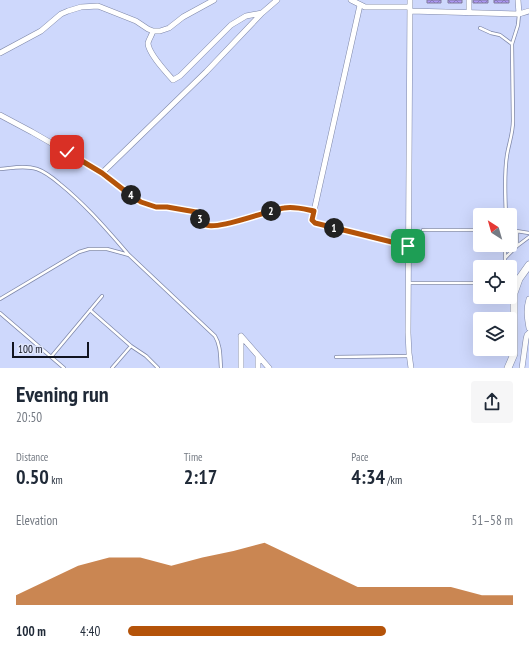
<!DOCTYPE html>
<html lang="en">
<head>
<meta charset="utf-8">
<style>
  :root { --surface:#fff; --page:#f6f6f7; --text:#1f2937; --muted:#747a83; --accent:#b45309 }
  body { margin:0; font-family:"PT Sans Narrow",sans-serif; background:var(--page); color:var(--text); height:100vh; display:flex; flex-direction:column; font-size:15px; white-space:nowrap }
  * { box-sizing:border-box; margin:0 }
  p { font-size:13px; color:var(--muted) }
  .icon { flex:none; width:22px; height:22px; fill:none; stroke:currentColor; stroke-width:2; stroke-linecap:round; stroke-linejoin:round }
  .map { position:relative; height:368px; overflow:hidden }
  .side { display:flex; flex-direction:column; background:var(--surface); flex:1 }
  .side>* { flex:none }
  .needle { width:26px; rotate:323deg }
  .fabs { position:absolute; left:473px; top:208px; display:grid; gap:8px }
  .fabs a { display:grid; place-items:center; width:44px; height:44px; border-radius:4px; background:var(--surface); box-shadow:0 4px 16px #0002; font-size:20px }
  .scale { position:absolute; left:12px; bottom:10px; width:77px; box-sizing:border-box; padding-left:4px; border:2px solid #111420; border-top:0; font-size:11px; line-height:14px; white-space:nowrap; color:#111420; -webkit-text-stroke:3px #e0e6fc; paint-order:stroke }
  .pin { position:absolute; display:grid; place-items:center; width:34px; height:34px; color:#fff; margin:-17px; border-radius:8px; box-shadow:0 2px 6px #0006 }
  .km { position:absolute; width:20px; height:20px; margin:-10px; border-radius:50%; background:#222; color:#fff; font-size:11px; line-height:20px; text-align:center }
  .round { display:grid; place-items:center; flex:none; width:42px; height:42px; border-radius:4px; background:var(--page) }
  .overview { display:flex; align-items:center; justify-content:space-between; height:68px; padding:0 16px }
  h1 { font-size:22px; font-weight:700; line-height:30px }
  .metrics { display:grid; grid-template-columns:repeat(3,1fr); gap:6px; height:68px; padding:4px 16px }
  .metrics div { display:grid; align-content:center }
  .metrics b { font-size:20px; font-weight:700 }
  .metrics small { font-size:11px; font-weight:400 }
  .metrics p { font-size:11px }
  .chart { height:112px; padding:8px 16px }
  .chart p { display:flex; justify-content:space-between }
  .chart svg { width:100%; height:72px; margin-top:4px; fill:var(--accent); opacity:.7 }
  ul { padding:0 16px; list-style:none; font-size:13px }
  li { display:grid; grid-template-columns:64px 48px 1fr; align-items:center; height:30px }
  li i { height:10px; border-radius:5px; background:var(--accent) }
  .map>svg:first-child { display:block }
  .building { fill:url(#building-cross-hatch); stroke:#807a9b }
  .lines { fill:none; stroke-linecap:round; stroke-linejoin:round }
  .lane-casing { stroke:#7f88a9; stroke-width:4 }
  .street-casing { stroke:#7f88a9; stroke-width:6 }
  .secondary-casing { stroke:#7f88a9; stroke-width:8 }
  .lane { stroke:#fff; stroke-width:2.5 }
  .street { stroke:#fff; stroke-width:5 }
  .secondary { stroke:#fff; stroke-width:7 }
  .route-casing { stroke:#fff; stroke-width:8 }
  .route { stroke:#b45309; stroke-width:5 }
</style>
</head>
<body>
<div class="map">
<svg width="529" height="368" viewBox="0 0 529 368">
  <defs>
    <pattern id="building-cross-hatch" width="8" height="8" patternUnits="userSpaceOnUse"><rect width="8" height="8" fill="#ac97f4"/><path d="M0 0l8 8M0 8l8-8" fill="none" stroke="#8b7ac5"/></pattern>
  </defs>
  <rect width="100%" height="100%" fill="#ced8fc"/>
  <!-- building -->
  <path class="building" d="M427 0H441V3H427Z
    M448 0H462V3H448Z
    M473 0H488V3H473Z
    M494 0H509V3H494Z"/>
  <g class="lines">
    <defs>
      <path id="lane" d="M480 28 491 33 500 35 512 44
        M0 169C12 168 25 165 37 169 46 172 53 178 60 184 86 205 107 230 129 255
        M506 215C505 195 504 174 507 155 509 143 513 133 513 121L512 44 518 25 519 14
        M423 230H480
        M510 230 529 233
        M517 231V246
        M505 245V267
        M505 258 517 246 529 237
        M409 283H480
        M0 299 79 252 89 249H107L129 255 215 336C221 346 220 357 221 368
        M90 310 131 346 146 356 158 368
        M0 313 64 368
        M51 357 102 296
        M336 357 409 356
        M112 368 131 346"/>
      <path id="street" d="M351 0 365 7H410
        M410 0 408 333 409 353 411 368
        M360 5 312 220 315 223 408 246
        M410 11 519 14 518 0
        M469 13V0
        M519 14 529 11
        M153 31C152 35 149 39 148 43 148 53 166 72 173 80L180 76 231 25 246 16 262 13 277 0
        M0 53 41 31 61 14 68 11 81 7 98 6 136 21 148 29 153 31H160L169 28 183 17 214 0
        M0 115 32 132 93 167 129 194 141 202 156 207H167L195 211C200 215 199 221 203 224 215 232 268 209 284 208 294 206 304 209 314 211
        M102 173 206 72 262 13
        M529 299C526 309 527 317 529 328
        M241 336 269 368
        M241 336V368
        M258 356V368
        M522 368 526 339 527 335 529 333"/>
      <path id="secondary" d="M508 368 514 354V293L519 279 529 265"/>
    </defs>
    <!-- lane casing -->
    <use href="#lane" class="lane-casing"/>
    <!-- street casing -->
    <use href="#street" class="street-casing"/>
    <!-- secondary casing -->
    <use href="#secondary" class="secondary-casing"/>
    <!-- lane -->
    <use href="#lane" class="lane"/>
    <!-- street -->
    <use href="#street" class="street"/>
    <!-- secondary -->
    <use href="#secondary" class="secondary"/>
  </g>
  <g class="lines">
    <defs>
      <path id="route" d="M67 152 102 173 129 194 141 202 156 207H167L196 212C200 215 199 221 203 224 215 232 268 210 284 208 294 206 304 209 314 211L312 220 315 223 408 246"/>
    </defs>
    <!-- route casing -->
    <use href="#route" class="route-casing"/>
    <!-- route -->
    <use href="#route" class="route"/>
  </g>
</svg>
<div class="fabs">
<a><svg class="needle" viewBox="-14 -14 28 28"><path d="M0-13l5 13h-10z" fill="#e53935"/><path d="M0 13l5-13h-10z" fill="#747a83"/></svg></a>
<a><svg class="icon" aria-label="locate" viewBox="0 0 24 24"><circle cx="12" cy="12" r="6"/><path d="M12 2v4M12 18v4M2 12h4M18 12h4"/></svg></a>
<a><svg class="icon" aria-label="layers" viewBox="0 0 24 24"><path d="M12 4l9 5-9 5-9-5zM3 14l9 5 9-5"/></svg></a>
</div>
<div class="scale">100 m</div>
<div class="pin" style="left:408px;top:246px;background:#1e9e55"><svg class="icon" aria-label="arrive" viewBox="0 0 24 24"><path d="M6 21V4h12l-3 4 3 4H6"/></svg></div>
<div class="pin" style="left:67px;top:152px;background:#d93025"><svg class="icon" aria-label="check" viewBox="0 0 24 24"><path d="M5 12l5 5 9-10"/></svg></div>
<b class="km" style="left:334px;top:228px">1</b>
<b class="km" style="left:271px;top:211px">2</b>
<b class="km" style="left:200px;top:219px">3</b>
<b class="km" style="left:131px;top:195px">4</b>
</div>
<section class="side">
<div class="overview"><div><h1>Evening run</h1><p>20:50</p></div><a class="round"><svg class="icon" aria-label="share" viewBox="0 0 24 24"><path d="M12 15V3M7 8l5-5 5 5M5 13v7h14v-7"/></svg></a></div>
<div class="metrics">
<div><p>Distance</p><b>0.50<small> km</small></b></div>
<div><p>Time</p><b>2:17</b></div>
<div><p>Pace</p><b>4:34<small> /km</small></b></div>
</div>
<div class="chart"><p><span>Elevation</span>51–58 m</p>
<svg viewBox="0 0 160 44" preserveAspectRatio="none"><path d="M0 44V38L10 29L20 20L30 15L40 15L50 20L60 15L70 11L80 6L90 15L100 24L110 33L120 33L130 33L140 33L150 38L160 38V44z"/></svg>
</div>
<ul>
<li><b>100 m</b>4:40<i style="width:67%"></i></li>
</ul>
</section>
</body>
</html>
